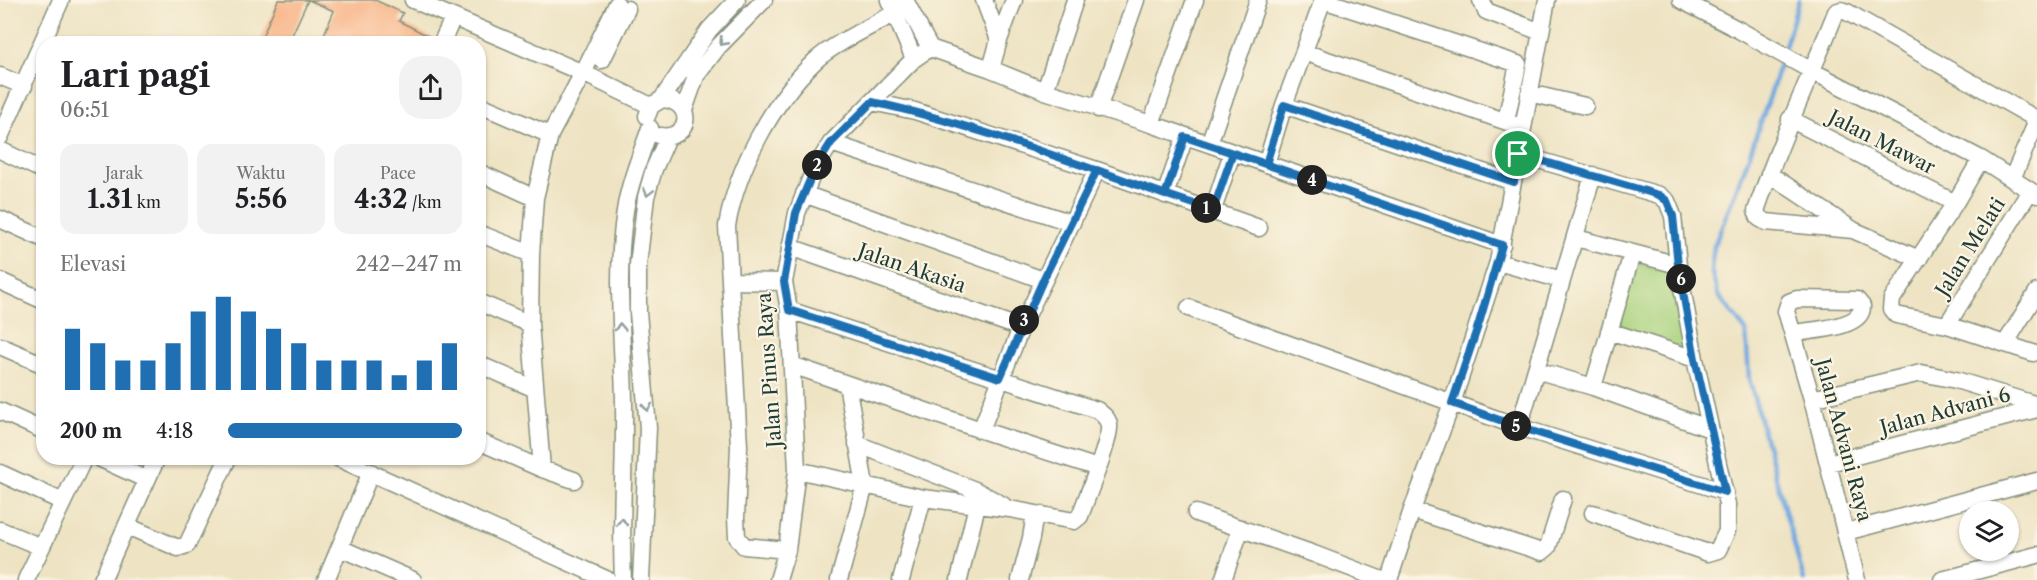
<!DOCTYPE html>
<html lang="id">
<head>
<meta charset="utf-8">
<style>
  :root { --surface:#fff; --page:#f2f2f2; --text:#202124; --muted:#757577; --accent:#1f6fb2 }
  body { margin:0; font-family:"Libre Caslon Text",serif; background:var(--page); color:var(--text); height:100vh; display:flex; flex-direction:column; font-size:22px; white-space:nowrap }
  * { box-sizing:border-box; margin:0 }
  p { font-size:20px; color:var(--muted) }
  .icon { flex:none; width:33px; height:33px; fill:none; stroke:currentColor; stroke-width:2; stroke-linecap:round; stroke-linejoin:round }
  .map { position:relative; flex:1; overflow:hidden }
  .details { position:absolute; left:36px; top:36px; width:450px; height:429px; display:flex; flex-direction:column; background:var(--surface); border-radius:24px; box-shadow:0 2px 4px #0004 }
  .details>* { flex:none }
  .fabs { position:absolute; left:1959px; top:501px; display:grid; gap:12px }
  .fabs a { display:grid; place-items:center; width:60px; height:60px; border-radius:50%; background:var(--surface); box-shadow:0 2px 4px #0004; font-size:30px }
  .pin { position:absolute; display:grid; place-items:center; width:51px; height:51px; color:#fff; margin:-26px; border:3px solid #fff; border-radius:50%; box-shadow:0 2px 6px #0007 }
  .km { position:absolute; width:30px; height:30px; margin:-15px; border-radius:50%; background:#222; color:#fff; font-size:16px; line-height:30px; text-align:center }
  .round { display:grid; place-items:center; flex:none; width:63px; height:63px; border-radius:24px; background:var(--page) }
  .overview { display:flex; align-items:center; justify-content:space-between; height:102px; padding:0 24px }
  h1 { font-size:33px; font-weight:700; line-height:45px }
  .metrics { display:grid; grid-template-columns:repeat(3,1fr); gap:9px; height:102px; padding:6px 24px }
  .metrics div { display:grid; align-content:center; border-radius:15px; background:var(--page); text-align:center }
  .metrics b { font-size:26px; font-weight:700 }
  .metrics small { font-size:16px; font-weight:400 }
  .metrics p { font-size:16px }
  .chart { height:168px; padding:12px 24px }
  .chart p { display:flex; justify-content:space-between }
  .chart svg { width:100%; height:108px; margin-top:6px; stroke:var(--accent); stroke-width:6 }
  ul { padding:0 24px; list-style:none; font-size:20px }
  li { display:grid; grid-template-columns:96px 72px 1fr; align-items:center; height:45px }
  li i { height:15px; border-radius:8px; background:var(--accent) }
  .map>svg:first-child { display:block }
  .green { fill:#a8d27d; stroke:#648858; stroke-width:1.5 }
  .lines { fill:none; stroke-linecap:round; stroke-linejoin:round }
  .stream { stroke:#70a7df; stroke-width:4.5 }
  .building { fill:#f8ab7c }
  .minor-casing { stroke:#86907c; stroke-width:19 }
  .minor { stroke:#fff; stroke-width:16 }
  .oneway { stroke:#8f9e9a }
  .route-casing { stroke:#fff; stroke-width:12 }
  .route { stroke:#1f6fb2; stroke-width:8 }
  .labels { text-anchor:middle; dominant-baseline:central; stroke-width:4.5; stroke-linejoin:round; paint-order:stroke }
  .street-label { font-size:20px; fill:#1f3d34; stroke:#fcf5e5 }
</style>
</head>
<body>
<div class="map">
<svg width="2037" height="580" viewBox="0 0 2037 580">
  <rect width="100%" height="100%" fill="#fcf5e5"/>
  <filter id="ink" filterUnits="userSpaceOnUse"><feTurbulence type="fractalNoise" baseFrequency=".0167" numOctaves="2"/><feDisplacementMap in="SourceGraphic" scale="12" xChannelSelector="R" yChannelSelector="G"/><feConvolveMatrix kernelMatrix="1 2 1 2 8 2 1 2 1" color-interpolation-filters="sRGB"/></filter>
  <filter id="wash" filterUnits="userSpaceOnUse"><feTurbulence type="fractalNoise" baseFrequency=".008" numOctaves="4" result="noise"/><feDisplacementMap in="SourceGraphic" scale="24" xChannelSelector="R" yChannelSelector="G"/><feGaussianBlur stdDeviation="1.35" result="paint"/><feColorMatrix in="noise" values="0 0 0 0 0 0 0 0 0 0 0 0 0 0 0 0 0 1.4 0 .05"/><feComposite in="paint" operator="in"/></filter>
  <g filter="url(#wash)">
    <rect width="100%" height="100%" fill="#eee3c3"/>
    <!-- green -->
    <path class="green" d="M1635 262 1677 274 1691 353 1618 330Z"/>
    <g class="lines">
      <!-- stream -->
      <path class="stream" d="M1799 0 1770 96 1744 170 1714 246 1711 270 1718 295 1746 331 1749 379 1804 580"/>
    </g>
    <g id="blocks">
      <!-- building -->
      <path class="building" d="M278 0H308L288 44H259Z
        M309 0H375L403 13 399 21 432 38 431 44H320L334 11Z"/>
    </g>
  </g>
  <g filter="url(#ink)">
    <use href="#blocks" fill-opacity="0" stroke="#86907c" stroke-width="1.5"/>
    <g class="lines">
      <defs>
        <path id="minor" d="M413 0 583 73 651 106
          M889 0 914 59
          M905 0 930 48
          M984 0 999 40
          M1323 0 1518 64 1506 121
          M1481 0 1486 11 1541 32
          M1681 0 1739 30 1812 71 1981 159 2037 195
          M441 44 453 18
          M1304 52 1516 125
          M602 60 627 9
          M991 69 999 40 1014 0
          M0 76 24 86
          M1045 91 1075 0
          M1529 93 1585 106
          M872 102 915 111 1097 170 1259 228
          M478 104 550 135
          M1284 105 1513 182
          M1098 109 1136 0
          M684 110 696 76 718 47 764 0
          M647 116 651 106 662 99 709 30 737 0
          M1790 119 1955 203
          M1151 124 1195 0
          M660 136C691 141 696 101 662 99
          M0 137 61 0
          M831 143 1072 223
          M1209 144 1258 0
          M0 150 44 171
          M1518 154 1659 195 1667 201 1673 216 1678 265 1695 359 1727 504V531L1718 550 1708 553 1593 513
          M1981 159 1955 203 1892 299 1891 309 1896 315 1947 325 2033 353
          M1266 164 1284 105 1323 0
          M478 172 535 198
          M1769 174 1853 230 1919 259
          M804 194 1043 280
          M1165 195 1185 137
          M1213 210 1232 153
          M0 219 44 239
          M1853 230 1766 222 1759 218 1756 211C1779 143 1810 78 1836 12L1841 10 1847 12 2031 116 2035 121 2034 128 2012 179
          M478 233 531 254
          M1576 238 1678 265
          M790 247 1021 328
          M1498 262 1562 280
          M0 281 44 301
          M730 281 784 282
          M478 302 530 324
          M1189 308 1519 427 1725 492
          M789 310 1097 410C1102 414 1108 418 1109 425 1111 439 1086 499 1080 516L1074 521 1010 509 923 498 797 470
          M1947 325 2030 191
          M1609 331 1695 359
          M1794 333C1811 330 1863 329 1862 306L1857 300 1797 299 1789 302 1786 311 1812 399 1857 580
          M2005 344 2037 292
          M0 346 44 365
          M478 364 535 389
          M792 365 981 430 1098 468
          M1536 370 1593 387 1710 429
          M1593 387 1632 254
          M1812 399 1921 373 1956 380 2037 405
          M0 411 44 431
          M1519 427 1593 175
          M981 430 1021 328 1097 170
          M478 441 542 469 574 480
          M857 444 975 490 1003 505
          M99 458 147 480 157 458
          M338 458 608 580
          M1829 463 2037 409
          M542 469 530 324 531 254 535 198 550 135 583 73 617 4
          M0 473 63 502
          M1412 510 1542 552 1548 547 1563 499
          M1196 513 1314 554 1382 580
          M127 526 178 548 187 545 228 458
          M0 530 41 547
          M1846 532 2037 481
          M340 548 413 580
          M787 550 744 546 737 537 736 518 739 446 727 226C737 168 772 102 815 61 833 44 872 26 895 13
          M26 580 84 458
          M102 580 147 480
          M326 580 371 472
          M623 580C620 521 625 461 624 402 623 338 615 275 625 211 629 183 641 155 650 128
          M641 580 648 428 638 312V265L646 197 654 169 668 137
          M778 580 787 550 797 470 789 310 784 282 797 213 814 170 831 143 914 59 930 48 991 69 1045 91 1151 124 1502 245
          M839 580 865 485 847 384
          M901 580 923 498
          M959 580 977 505
          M1020 580 1031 538 1035 514
          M1223 580 1241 528
          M1389 580 1412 510 1452 403 1498 262 1547 0
          M1942 580 2037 555"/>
      </defs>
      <!-- minor casing -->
      <use href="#minor" class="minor-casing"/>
      <!-- minor -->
      <use href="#minor" class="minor"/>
    </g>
    <!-- one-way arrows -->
    <defs><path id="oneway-chevron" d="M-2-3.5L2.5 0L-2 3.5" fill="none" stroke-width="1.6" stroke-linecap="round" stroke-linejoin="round" transform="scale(1.5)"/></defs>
    <g class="oneway">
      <use href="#oneway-chevron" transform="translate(723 42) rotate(132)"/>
      <use href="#oneway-chevron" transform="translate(648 192) rotate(104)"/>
      <use href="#oneway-chevron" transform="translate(620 327) rotate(-93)"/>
      <use href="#oneway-chevron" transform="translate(647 407) rotate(86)"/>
      <use href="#oneway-chevron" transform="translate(622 522) rotate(-88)"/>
    </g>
  </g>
  <g class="lines" filter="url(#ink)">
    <defs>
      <path id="route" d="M1518 154 1514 182 1284 105 1266 164 1233 153 1213 210C1099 174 988 127 872 102L831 143 814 170 796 213 784 282 789 310 1000 378 1043 280 1097 170 1165 195 1185 137 1233 153 1502 245 1479 323 1452 403 1519 427 1725 492 1695 359 1678 265 1673 216 1667 201 1659 195 1518 154"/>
    </defs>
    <!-- route casing -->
    <use href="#route" class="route-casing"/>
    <!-- route -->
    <use href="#route" class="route"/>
  </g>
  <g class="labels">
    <!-- street labels -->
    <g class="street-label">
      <text transform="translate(1882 142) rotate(27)">Jalan Mawar</text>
      <text transform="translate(1970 247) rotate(-58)">Jalan Melati</text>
      <text transform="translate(912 268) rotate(19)">Jalan Akasia</text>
      <text transform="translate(769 370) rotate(-94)">Jalan Pinus Raya</text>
      <text transform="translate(1945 411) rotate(-15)">Jalan Advani 6</text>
      <text transform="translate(1844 440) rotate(75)">Jalan Advani Raya</text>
    </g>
  </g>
</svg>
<div class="fabs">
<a><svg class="icon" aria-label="layers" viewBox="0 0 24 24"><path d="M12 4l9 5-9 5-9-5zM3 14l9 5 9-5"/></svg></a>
</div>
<div class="pin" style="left:1518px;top:154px;background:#1e9e55"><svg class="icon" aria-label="arrive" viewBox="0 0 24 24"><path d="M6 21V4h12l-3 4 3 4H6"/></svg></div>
<b class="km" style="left:1206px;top:208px">1</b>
<b class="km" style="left:817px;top:165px">2</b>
<b class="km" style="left:1024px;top:320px">3</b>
<b class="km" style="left:1312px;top:180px">4</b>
<b class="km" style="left:1516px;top:426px">5</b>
<b class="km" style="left:1681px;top:279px">6</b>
<section class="details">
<div class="overview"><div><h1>Lari pagi</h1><p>06:51</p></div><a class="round"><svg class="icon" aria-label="share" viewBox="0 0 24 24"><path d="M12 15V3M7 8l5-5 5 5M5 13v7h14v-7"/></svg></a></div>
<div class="metrics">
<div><p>Jarak</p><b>1.31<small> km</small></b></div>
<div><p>Waktu</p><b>5:56</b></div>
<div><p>Pace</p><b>4:32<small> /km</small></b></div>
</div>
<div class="chart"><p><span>Elevasi</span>242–247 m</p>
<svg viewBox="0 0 160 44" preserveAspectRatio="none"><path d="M5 44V19M15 44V25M25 44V32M35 44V32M45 44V25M55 44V12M65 44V6M75 44V12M85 44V19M95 44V25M105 44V32M115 44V32M125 44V32M135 44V38M145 44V32M155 44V25"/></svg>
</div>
<ul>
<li><b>200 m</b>4:18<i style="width:100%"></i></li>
</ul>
</section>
</div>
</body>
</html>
